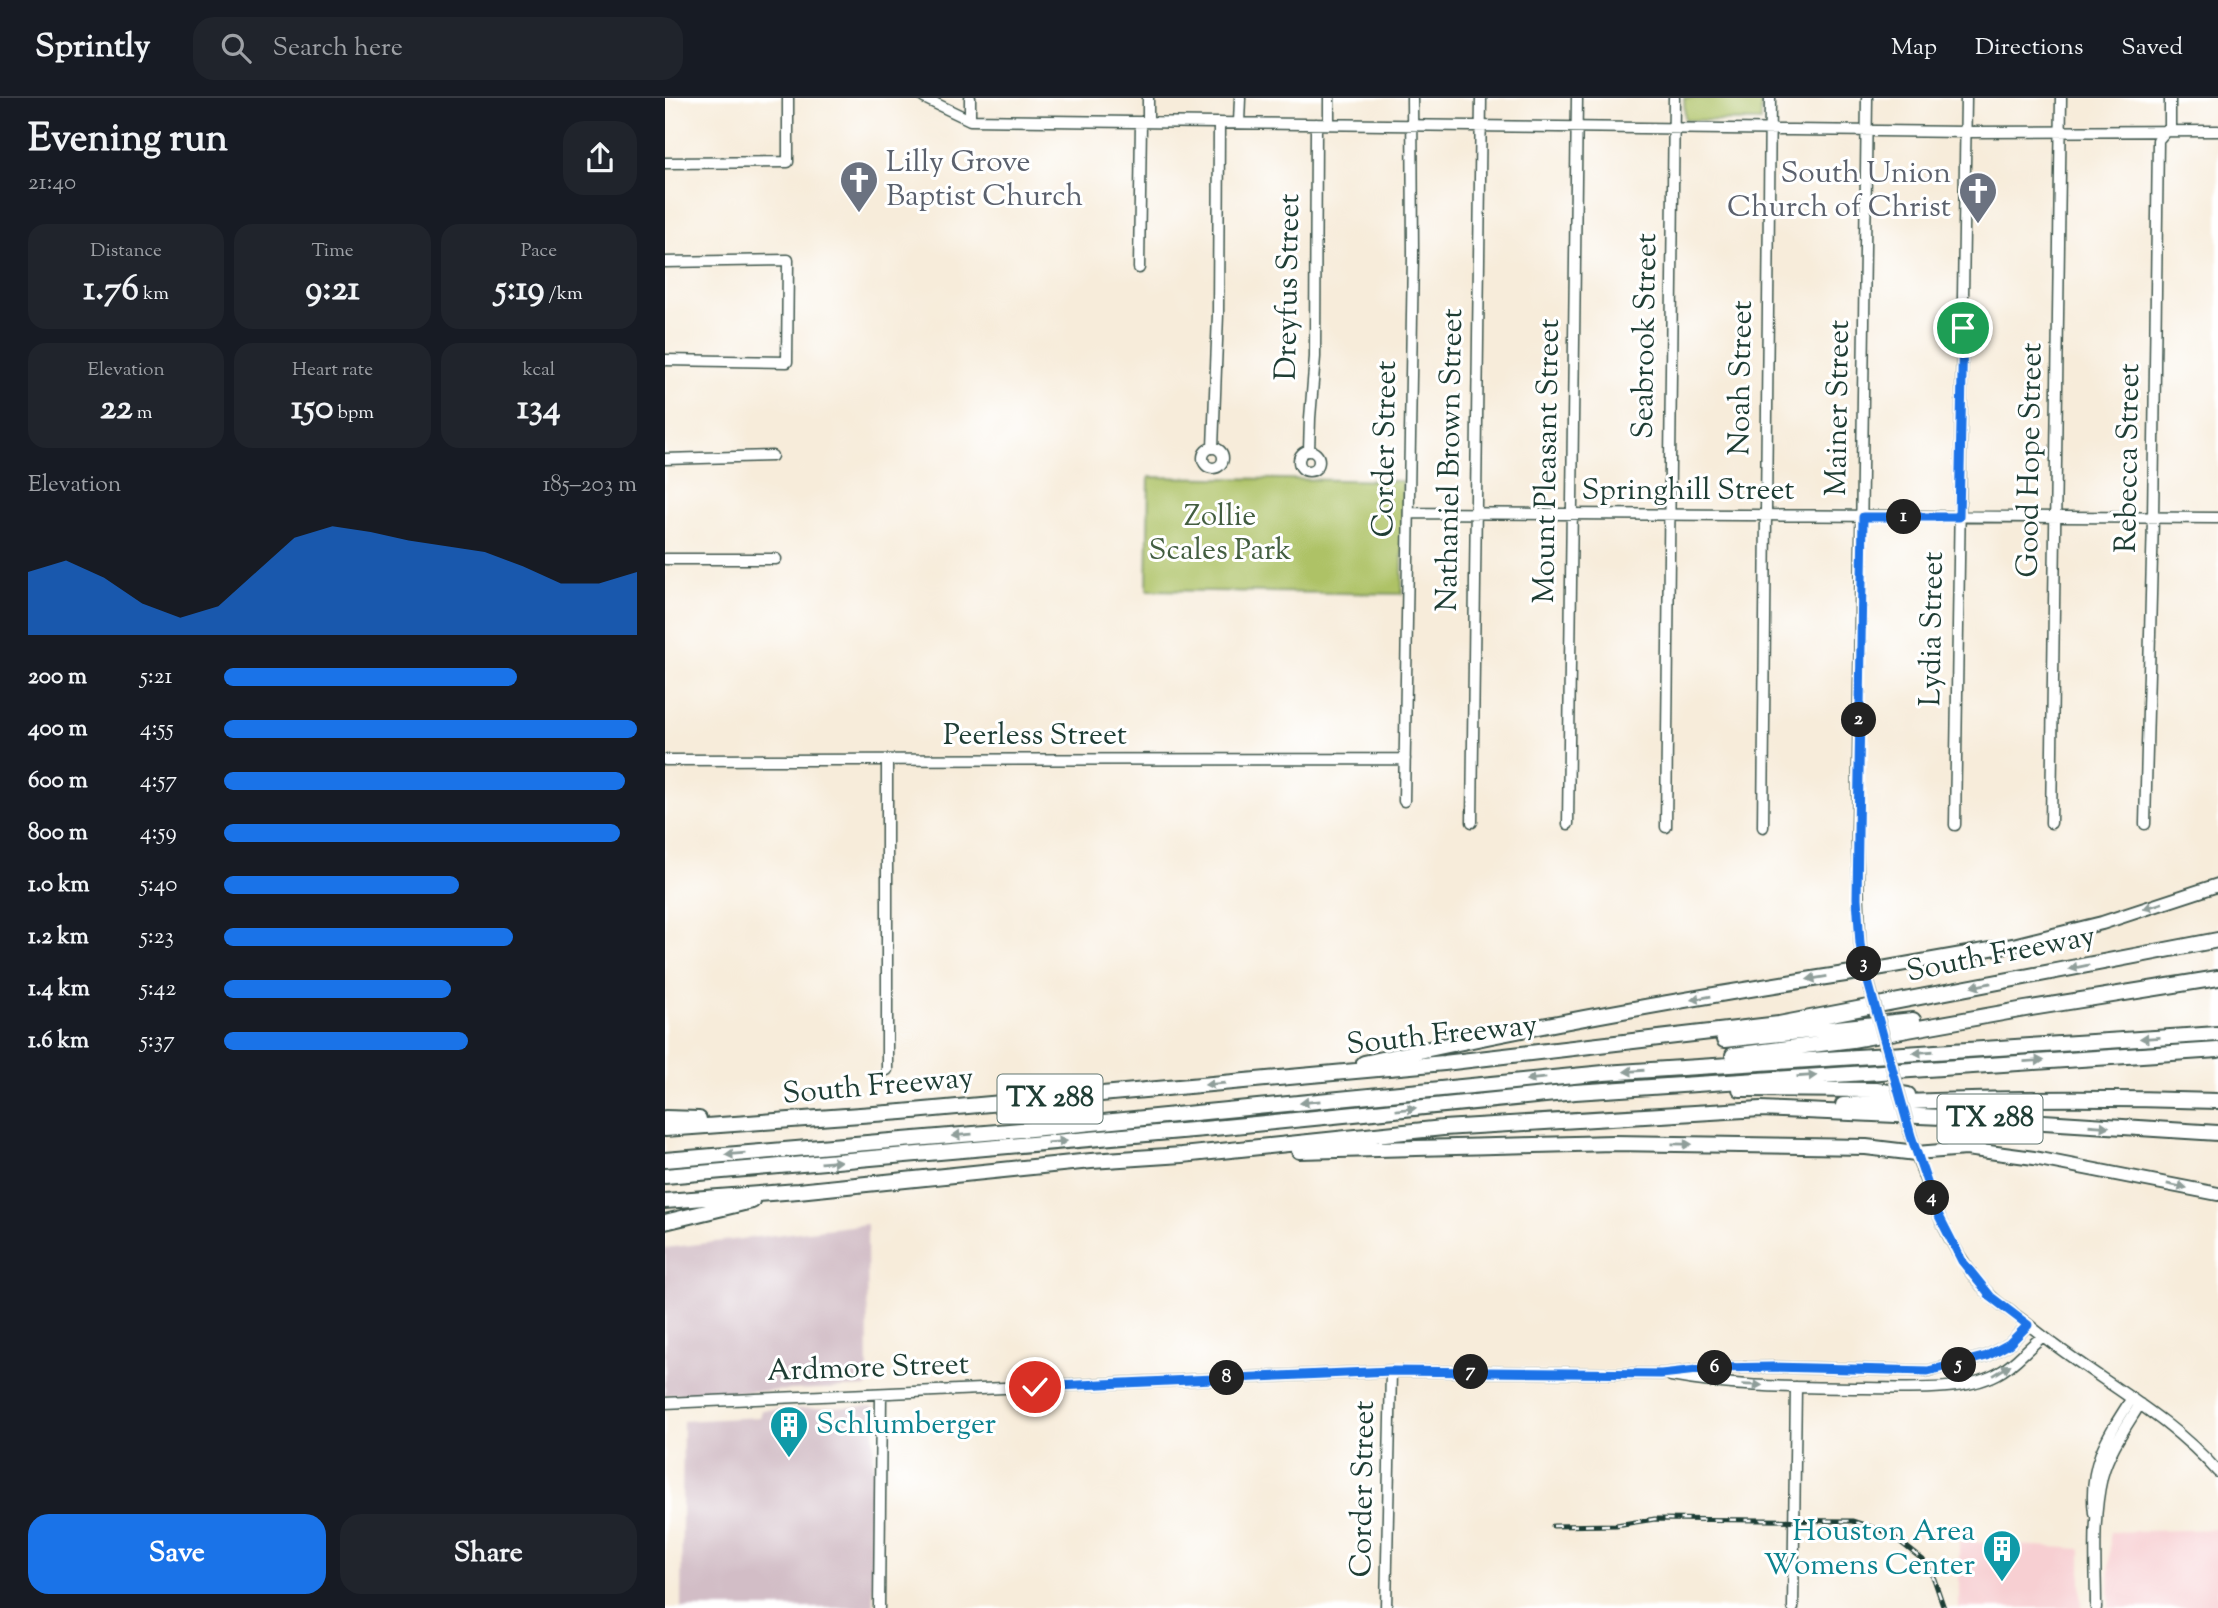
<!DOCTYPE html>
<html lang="en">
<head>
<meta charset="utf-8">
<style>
  :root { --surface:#171b24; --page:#20242c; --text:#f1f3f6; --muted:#9ea1a6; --line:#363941; --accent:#1a73e8 }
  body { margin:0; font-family:"Sorts Mill Goudy",serif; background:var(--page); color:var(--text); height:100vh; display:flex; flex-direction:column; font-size:26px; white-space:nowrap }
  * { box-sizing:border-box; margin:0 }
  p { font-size:23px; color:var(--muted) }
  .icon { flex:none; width:38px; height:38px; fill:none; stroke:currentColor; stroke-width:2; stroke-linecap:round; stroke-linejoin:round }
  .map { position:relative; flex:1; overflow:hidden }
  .panel { display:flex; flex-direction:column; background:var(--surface); width:665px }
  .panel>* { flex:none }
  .pin { position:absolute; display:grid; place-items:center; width:60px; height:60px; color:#fff; margin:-30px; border:4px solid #fff; border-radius:50%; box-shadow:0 2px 7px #0007 }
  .km { position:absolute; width:35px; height:35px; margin:-18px; border-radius:50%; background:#222; color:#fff; font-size:19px; line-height:35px; text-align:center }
  .round { display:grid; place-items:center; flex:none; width:74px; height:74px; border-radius:21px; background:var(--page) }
  .head { display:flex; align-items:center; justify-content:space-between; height:119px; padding:0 28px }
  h1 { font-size:38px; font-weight:800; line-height:52px }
  .metrics { display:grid; grid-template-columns:repeat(3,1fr); gap:10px; height:119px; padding:7px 28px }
  .metrics div { display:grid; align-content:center; border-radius:18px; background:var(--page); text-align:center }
  .metrics b { font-size:35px; font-weight:800 }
  .metrics small { font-size:19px; font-weight:400 }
  .metrics p { font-size:19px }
  .chart { height:196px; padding:14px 28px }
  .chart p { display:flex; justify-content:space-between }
  .chart svg { width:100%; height:126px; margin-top:7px; fill:var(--accent); opacity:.7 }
  .button { display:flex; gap:14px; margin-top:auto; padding:14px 28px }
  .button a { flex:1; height:80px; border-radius:21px; background:var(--accent); color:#fff; font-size:28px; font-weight:800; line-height:80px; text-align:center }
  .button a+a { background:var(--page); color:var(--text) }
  ul { padding:0 28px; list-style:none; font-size:23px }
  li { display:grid; grid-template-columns:112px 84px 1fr; align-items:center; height:52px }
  li i { height:18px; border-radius:9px; background:var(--accent) }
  header { display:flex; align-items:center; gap:42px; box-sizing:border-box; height:98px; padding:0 35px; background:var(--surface); border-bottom:2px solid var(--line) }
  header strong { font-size:33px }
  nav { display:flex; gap:38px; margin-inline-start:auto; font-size:24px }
  .search { width:490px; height:63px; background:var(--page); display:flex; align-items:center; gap:18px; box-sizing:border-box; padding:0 24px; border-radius:21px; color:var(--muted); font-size:26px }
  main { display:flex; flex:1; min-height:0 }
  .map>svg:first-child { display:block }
  .built { fill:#f7cfd2 }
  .industrial { fill:#d2bdc6 }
  .green { fill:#aec266; stroke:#66804d; stroke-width:2 }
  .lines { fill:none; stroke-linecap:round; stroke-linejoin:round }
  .minor-casing { stroke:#3f574d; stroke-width:13 }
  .major-casing { stroke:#3f574d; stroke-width:16 }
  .highway-casing { stroke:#3f574d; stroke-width:18 }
  .minor { stroke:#fff; stroke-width:10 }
  .major { stroke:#fff; stroke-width:12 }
  .highway { stroke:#fff; stroke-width:14 }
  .rail-casing { stroke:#1f3d34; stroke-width:5 }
  .rail { stroke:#fff; stroke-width:2.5; stroke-dasharray:8; stroke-linecap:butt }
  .minor-bridge-casing { stroke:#3f574d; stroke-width:13; stroke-linecap:butt }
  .minor-bridge { stroke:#fff; stroke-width:10 }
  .oneway { fill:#8f9e9a }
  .route-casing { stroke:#fff; stroke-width:14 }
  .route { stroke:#1a73e8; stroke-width:9 }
  .labels { text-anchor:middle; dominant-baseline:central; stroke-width:6; stroke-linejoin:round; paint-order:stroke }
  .shield { fill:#fff; stroke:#627771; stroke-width:2 }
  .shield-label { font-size:28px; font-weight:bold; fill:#1f3d34 }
  .worship-label { font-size:30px; fill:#5b616d; stroke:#fff; text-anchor:start }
  .street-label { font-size:30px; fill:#1f3d34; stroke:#fff }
  .park-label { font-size:30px; fill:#435e40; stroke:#fff }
  .culture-label { font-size:30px; fill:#0d838f; stroke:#fff; text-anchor:start }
</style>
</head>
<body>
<header>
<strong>Sprintly</strong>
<div class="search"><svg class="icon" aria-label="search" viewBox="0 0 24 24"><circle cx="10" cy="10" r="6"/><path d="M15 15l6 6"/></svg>Search here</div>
<nav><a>Map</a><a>Directions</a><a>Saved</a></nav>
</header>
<main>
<section class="panel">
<div class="head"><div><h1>Evening run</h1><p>21:40</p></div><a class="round"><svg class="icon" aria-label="share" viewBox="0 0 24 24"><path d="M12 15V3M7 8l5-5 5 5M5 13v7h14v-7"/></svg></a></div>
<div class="metrics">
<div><p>Distance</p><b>1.76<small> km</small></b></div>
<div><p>Time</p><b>9:21</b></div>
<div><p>Pace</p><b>5:19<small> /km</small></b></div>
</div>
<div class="metrics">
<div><p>Elevation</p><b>22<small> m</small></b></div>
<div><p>Heart rate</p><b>150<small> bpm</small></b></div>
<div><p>kcal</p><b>134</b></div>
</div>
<div class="chart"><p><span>Elevation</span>185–203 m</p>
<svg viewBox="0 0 160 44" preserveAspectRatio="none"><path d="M0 44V22L10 18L20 24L30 33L40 38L50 34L60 22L70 10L80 6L90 8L100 11L110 13L120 15L130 20L140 26L150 26L160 22V44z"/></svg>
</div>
<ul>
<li><b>200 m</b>5:21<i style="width:71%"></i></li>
<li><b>400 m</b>4:55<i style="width:100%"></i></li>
<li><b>600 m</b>4:57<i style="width:97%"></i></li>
<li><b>800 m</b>4:59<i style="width:96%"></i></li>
<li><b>1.0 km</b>5:40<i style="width:57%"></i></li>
<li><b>1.2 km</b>5:23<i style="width:70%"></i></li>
<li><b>1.4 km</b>5:42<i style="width:55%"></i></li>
<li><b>1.6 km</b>5:37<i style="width:59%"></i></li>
</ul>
<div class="button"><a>Save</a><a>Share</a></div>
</section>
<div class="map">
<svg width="1553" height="1510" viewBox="0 0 1553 1510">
  <rect width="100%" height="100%" fill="#fff"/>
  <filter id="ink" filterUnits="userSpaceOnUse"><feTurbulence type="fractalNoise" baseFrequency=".0143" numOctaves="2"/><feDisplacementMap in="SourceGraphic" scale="14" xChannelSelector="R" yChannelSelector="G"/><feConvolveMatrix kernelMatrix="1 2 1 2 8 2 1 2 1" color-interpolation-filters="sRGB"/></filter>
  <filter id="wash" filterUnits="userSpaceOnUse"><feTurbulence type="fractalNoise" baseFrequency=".00686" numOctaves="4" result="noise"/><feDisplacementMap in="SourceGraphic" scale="28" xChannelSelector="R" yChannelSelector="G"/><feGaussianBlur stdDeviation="1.57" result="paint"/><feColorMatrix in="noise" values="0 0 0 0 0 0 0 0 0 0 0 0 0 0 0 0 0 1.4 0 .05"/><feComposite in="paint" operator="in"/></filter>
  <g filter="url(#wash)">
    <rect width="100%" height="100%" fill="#f7ecda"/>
    <!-- built -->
    <path class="built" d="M1553 1431V1510H1444L1445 1434Z
      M1294 1443 1416 1451V1510H1294Z"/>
    <!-- industrial -->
    <path class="industrial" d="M202 1126 203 1289 0 1297V1150Z
      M209 1308 208 1510H16L18 1323 95 1319 96 1312Z"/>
    <!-- green -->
    <path class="green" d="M1019 0H1096V23L1020 22Z
      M484 379 738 383 737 496 482 492Z"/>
  </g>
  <g filter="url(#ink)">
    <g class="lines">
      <defs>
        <path id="minor" d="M259 0 305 22 1301 34 1553 33
          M664 0V26
          M305 22V0
          M483 24V0
          M574 25 575 0
          M0 65 123 64V0
          M0 164 123 162 122 264 0 262
          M474 170 476 24
          M548 350 553 216 554 25
          M538 360a10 10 0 1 1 20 0a10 10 0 1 1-20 0Z
          M644 353 645 320 650 259 651 26
          M634 363a10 10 0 1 1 20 0a10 10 0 1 1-20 0Z
          M0 361 107 358
          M744 415 1553 420
          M0 461H111
          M0 662 740 661
          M739 703 748 156 747 0
          M807 724 816 0
          M1386 725 1396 0
          M903 726 912 0
          M1480 726 1488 421 1493 42 1505 28V0
          M1290 727 1301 0
          M1001 729 1009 0
          M1098 729 1105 0
          M1202 879 1195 846 1192 744 1202 0
          M222 972V662
          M1246 1038C1263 1094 1283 1155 1326 1198 1337 1209 1352 1217 1364 1227 1425 1278 1500 1313 1553 1374
          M1006 1278C1070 1290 1135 1289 1199 1290 1239 1290 1296 1295 1332 1276 1350 1267 1361 1251 1377 1239
          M0 1305 726 1273 996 1276 1050 1270 1108 1269 1263 1273 1322 1258 1344 1246 1363 1227
          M1429 1415C1423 1366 1442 1339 1467 1300
          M214 1510 216 1296
          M721 1510 726 1273
          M1128 1510 1131 1289
          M1431 1510C1431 1467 1427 1421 1437 1379 1444 1352 1461 1329 1475 1306"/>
        <path id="major" d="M1200 873 1348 847 1437 825 1553 787
          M1251 1055 1301 1051 1369 1060 1553 1096"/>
        <path id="highway" d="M1059 942 1248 922
          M1068 957 1187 942 1360 911 1553 880
          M699 965C865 928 1033 898 1200 873
          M1075 991 1211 992 1243 997
          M1178 1007C1303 1000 1428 999 1553 1003
          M0 1020 34 1021
          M0 1031 237 1014 779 965 1114 926 1553 842
          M634 1053 948 1045 1201 1049 1251 1055
          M0 1062 356 1032 939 975 1553 936
          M0 1078 539 1031 910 994 1553 952
          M0 1103 133 1093 426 1063 517 1057 778 1030 1096 1011 1346 1022 1553 1035
          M0 1124 87 1103"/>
      </defs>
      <!-- minor casing -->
      <use href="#minor" class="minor-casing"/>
      <!-- major casing -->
      <use href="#major" class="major-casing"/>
      <!-- highway casing -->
      <use href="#highway" class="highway-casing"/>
      <!-- minor -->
      <use href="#minor" class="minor"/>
      <!-- major -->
      <use href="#major" class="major"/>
      <!-- highway -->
      <use href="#highway" class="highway"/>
      <defs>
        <path id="rail" d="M888 1428 951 1427 990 1421 1187 1423 1224 1435 1258 1462 1269 1481 1279 1510"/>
      </defs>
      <!-- rail casing -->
      <use href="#rail" class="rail-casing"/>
      <!-- rail -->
      <use href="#rail" class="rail"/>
      <defs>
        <path id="minor-bridge" d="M1204 886 1246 1038"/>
      </defs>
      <!-- minor-bridge casing -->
      <use href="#minor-bridge" class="minor-bridge-casing"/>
      <!-- minor-bridge -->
      <use href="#minor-bridge" class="minor-bridge"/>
    </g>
    <!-- one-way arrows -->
    <defs><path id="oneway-solid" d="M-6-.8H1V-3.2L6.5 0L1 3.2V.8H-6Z" transform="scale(1.75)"/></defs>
    <g class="oneway">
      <use href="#oneway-solid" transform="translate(1488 808) rotate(162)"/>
      <use href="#oneway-solid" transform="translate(1414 869) rotate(169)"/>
      <use href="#oneway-solid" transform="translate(1152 880) rotate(171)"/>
      <use href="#oneway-solid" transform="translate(1316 887) rotate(169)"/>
      <use href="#oneway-solid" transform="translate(1036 900) rotate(170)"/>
      <use href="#oneway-solid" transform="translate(1485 940) rotate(177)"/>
      <use href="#oneway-solid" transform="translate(1258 954) rotate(176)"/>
      <use href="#oneway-solid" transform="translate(1369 963) rotate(-3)"/>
      <use href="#oneway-solid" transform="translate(969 973) rotate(176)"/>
      <use href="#oneway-solid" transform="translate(1142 978) rotate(-4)"/>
      <use href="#oneway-solid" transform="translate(871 981) rotate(174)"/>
      <use href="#oneway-solid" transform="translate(550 986) rotate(175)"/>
      <use href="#oneway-solid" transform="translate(645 1004) rotate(174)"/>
      <use href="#oneway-solid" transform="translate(741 1011) rotate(-6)"/>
      <use href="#oneway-solid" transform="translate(1434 1028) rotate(4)"/>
      <use href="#oneway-solid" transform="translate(297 1037) rotate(175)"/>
      <use href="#oneway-solid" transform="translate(392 1044) rotate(-5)"/>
      <use href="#oneway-solid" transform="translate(1017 1046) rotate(1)"/>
      <use href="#oneway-solid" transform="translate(70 1056) rotate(175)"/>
      <use href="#oneway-solid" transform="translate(166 1064) rotate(-5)"/>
      <use href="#oneway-solid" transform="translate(1512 1088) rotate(11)"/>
      <use href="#oneway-solid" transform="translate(1337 1272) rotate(-32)"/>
      <use href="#oneway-solid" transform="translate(1087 1287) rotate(2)"/>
    </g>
  </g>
  <g class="lines" filter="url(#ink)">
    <defs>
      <path id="route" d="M370 1289 726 1273 996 1276 1050 1270 1108 1269 1263 1273 1322 1258 1344 1246 1363 1227 1326 1199 1297 1163 1273 1116 1246 1038 1200 873 1195 846 1192 800 1198 419H1294L1298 230"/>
    </defs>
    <!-- route casing -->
    <use href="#route" class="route-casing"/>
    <!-- route -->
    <use href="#route" class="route"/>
  </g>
  <!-- icons -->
  <defs>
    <symbol id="church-pin" viewBox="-11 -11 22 30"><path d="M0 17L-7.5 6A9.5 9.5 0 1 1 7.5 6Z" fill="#6b7280" stroke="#fff"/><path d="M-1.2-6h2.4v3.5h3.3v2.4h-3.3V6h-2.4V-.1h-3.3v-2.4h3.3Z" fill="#fff"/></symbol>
    <symbol id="building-pin" viewBox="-11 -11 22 30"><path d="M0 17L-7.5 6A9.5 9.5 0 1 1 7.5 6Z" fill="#0f9aa8" stroke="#fff"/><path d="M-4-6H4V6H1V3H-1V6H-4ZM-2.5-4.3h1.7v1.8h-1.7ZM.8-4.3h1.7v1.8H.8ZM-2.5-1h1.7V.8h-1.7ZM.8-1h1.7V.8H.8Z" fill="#fff"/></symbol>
  </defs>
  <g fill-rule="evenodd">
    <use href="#church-pin" x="172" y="60" width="44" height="60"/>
    <use href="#church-pin" x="1291" y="71" width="44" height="60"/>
    <use href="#building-pin" x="102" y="1305" width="44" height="60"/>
    <use href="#building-pin" x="1315" y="1429" width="44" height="60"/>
  </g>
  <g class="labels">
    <!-- shield labels -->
    <g class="shield">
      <rect x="332.5" y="976.5" width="105" height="49" rx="5"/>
      <rect x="1272.5" y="996.5" width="105" height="49" rx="5"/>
    </g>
    <g class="shield-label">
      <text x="385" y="1001">TX 288</text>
      <text x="1325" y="1021">TX 288</text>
    </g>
    <!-- worship labels -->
    <g class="worship-label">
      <text x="221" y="65">Lilly Grove<tspan x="221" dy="34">Baptist Church</tspan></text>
      <text x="1286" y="76" text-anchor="end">South Union<tspan x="1286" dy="34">Church of Christ</tspan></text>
    </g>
    <!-- street labels -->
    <g class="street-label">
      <text transform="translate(624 189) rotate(-89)">Dreyfus Street</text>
      <text transform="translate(981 238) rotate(-89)">Seabrook Street</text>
      <text transform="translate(1077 280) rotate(-89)">Noah Street</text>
      <text transform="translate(1174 310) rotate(-89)">Mainer Street</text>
      <text transform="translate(721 351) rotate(-89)">Corder Street</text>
      <text transform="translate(1464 360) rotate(-89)">Rebecca Street</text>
      <text transform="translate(786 362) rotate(-89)">Nathaniel Brown Street</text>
      <text transform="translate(1366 362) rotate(-89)">Good Hope Street</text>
      <text transform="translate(883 363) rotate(-89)">Mount Pleasant Street</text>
      <text x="1023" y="393">Springhill Street</text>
      <text transform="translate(1268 531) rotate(-89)">Lydia Street</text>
      <text x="370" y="638">Peerless Street</text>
      <text transform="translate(1336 857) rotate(-11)">South Freeway</text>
      <text transform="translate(777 938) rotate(-6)">South Freeway</text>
      <text transform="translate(213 989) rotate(-5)">South Freeway</text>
      <text transform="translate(203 1271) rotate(-2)">Ardmore Street</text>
      <text transform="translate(699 1391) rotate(-89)">Corder Street</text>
    </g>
    <!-- park labels -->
    <g class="park-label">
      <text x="555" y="419">Zollie<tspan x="555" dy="34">Scales Park</tspan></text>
    </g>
    <!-- culture labels -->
    <g class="culture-label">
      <text x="151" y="1327">Schlumberger</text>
      <text x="1310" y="1434" text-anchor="end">Houston Area<tspan x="1310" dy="34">Womens Center</tspan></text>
    </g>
  </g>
</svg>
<div class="pin" style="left:1298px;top:230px;background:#1e9e55"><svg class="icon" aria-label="arrive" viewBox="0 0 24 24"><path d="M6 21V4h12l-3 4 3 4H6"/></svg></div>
<div class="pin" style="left:370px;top:1289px;background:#d93025"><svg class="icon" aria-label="check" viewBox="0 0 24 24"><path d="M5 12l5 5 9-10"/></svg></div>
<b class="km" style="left:1239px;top:419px">1</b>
<b class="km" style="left:1194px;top:622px">2</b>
<b class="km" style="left:1199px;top:866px">3</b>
<b class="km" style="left:1267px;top:1100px">4</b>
<b class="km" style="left:1294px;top:1267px">5</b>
<b class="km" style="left:1050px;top:1270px">6</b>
<b class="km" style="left:806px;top:1274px">7</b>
<b class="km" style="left:562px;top:1280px">8</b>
</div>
</main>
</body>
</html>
